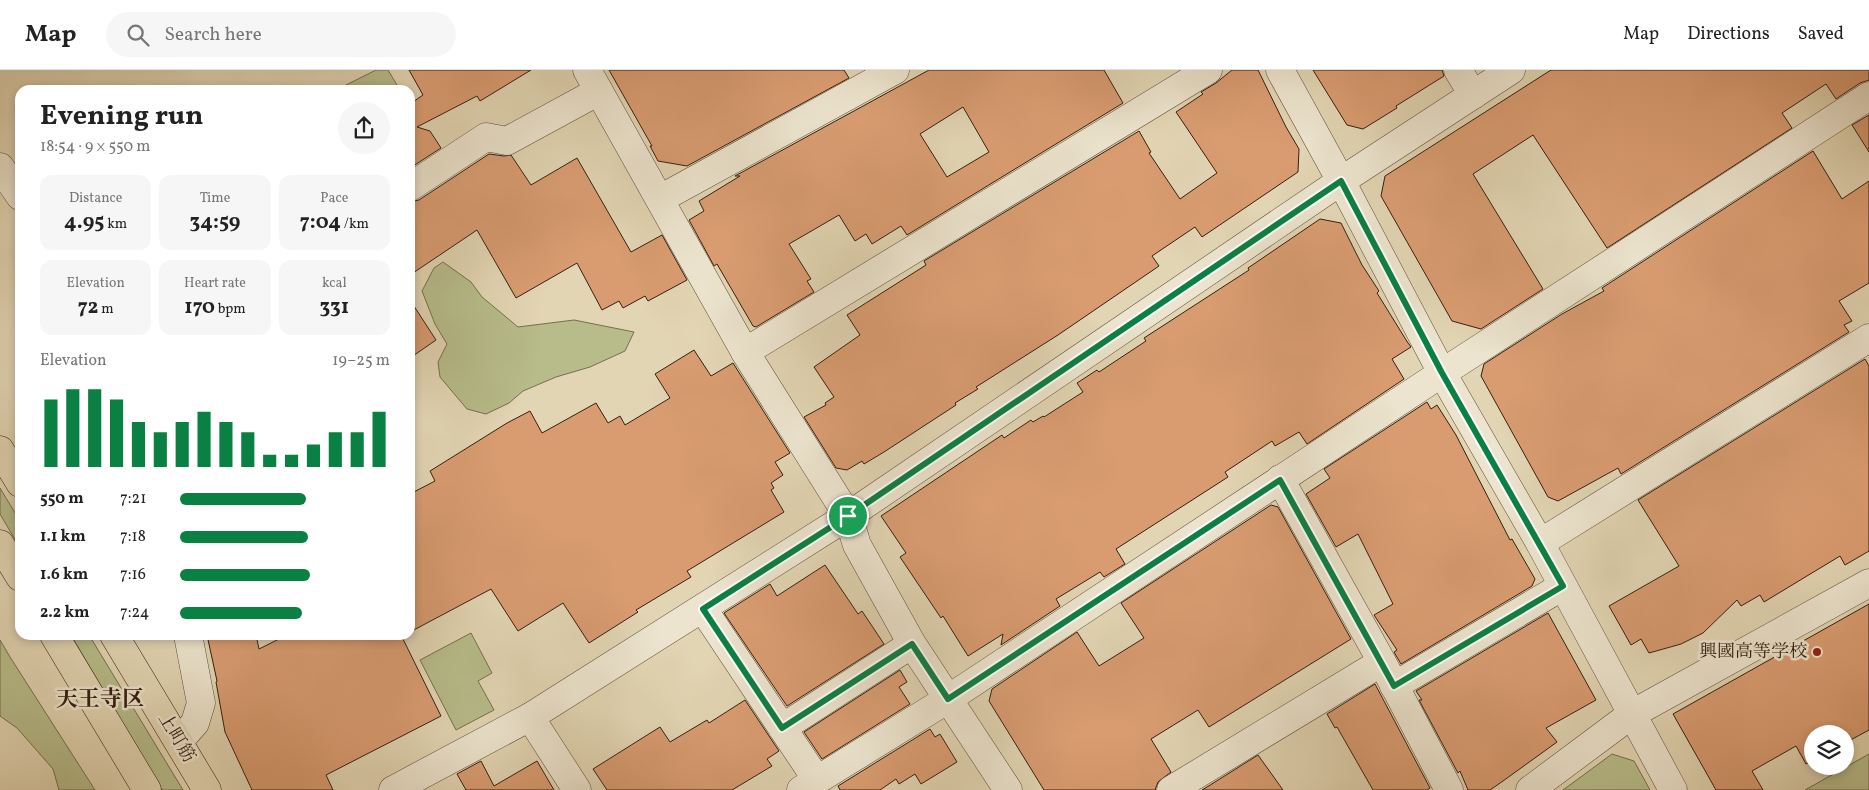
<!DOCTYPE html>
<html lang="en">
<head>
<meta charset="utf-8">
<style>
  :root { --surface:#fff; --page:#f6f6f6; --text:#222; --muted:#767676; --line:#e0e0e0; --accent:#0b8043 }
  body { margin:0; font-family:Vollkorn,"Noto Serif JP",serif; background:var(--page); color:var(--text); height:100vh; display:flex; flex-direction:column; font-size:19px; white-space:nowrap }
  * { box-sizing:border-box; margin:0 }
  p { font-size:16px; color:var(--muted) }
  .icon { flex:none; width:28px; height:28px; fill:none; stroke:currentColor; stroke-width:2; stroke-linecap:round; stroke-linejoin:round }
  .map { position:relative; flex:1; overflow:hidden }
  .details { position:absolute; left:15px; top:15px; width:400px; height:555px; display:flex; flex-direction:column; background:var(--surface); border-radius:15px; box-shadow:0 2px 8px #0003 }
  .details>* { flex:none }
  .buttons { position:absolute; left:1804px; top:655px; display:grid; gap:10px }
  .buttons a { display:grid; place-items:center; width:50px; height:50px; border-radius:50%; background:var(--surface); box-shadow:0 2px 8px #0003; font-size:25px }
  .pin { position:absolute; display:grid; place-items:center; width:42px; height:42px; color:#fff; margin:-21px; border:2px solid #fff; border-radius:50%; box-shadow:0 1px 5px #0007 }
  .round { display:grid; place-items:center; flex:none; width:52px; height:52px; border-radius:26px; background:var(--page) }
  .headline { display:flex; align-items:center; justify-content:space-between; height:85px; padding:0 25px }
  h1 { font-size:28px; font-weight:700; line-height:38px }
  .figures { display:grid; grid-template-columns:repeat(3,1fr); gap:8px; height:85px; padding:5px 25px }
  .figures div { display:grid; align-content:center; border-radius:12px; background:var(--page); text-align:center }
  .figures b { font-size:21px; font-weight:700 }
  .figures small { font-size:14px; font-weight:400 }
  .figures p { font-size:14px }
  .chart { height:140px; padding:10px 25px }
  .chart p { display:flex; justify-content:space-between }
  .chart svg { width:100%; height:90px; margin-top:5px; stroke:var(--accent); stroke-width:6 }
  ul { padding:0 25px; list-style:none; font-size:16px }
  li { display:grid; grid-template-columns:80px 60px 1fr; align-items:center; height:38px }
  li i { height:12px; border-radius:6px; background:var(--accent) }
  header { display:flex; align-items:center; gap:30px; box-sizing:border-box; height:70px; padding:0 25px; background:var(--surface); border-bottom:1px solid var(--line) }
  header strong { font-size:24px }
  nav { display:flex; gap:28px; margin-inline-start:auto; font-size:18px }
  .search { width:350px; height:45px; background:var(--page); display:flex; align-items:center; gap:12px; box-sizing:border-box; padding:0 18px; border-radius:28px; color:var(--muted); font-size:19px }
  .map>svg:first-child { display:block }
  .green { fill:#b7bc8a; stroke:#766e4e }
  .building { fill:#d99c71; stroke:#351f11; fill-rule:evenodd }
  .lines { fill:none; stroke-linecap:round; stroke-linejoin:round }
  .minor-casing { stroke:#604c3a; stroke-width:29 }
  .tertiary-casing { stroke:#604c3a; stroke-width:29 }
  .primary-casing { stroke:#351f11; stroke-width:29 }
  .minor { stroke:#ece4ce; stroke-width:28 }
  .tertiary { stroke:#ece4ce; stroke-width:28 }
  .primary { stroke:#e2d5b3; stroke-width:28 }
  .route-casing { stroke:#fff; stroke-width:10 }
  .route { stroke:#0b8043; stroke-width:6 }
  .poi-dot { fill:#8f2418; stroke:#ece4ce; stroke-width:2 }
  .labels { text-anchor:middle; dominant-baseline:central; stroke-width:5; stroke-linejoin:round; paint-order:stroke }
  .poi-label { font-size:18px; fill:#351f11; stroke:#ece4ce; text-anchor:end }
  .street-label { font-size:18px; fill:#351f11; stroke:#ece4ce }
  .district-label { font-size:22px; font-weight:bold; fill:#351f11; stroke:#ece4ce }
</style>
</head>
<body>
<header>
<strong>Map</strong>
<div class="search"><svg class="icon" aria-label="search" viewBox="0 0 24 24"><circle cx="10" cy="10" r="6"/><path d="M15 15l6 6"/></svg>Search here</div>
<nav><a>Map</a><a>Directions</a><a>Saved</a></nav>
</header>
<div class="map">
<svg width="1869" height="720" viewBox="0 0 1869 720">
  <rect width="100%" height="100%" fill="#e2d5b3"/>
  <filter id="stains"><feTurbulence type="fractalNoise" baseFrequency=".004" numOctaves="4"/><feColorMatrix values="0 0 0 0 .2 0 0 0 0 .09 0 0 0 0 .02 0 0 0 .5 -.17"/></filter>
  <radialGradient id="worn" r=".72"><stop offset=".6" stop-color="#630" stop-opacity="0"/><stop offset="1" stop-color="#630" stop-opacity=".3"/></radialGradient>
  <!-- green -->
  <path class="green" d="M376 0H388L400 20H336Z
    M443 192 471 212 482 227 518 257 574 250 634 262 625 281 590 297 556 307 523 321 509 333 486 344 467 339 440 307 438 292 447 274 435 254 422 221 434 198Z
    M0 418 20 451V478L0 444Z
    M471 563 492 603 478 611 494 640 456 660 420 590Z
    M71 565H89L183 720H162Z
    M0 570 10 587 95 720H59L53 699 17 658 0 646Z
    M1612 684 1634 691 1650 720H1563Z
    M1869 684V720H1805Z"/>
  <!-- building -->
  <path class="building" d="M409 0H531L480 31 477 26 417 57 430 61 441 78 410 98V34L423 25Z
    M609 0H844L849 8 687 96 658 91 650 76H652Z
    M929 0H1104L1123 33 907 165 901 156 872 174 866 164 855 171 839 145 789 174 811 209 807 211 814 222 756 257 753 256 717 194 714 196 689 150 704 141 699 131 740 106H735ZM963 37 989 82 947 107 920 64Z
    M1232 0H1258L1286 57 1299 79 1298 102 1202 167 1195 157 1152 186 1159 196 1058 265 976 317 978 319 955 333 956 335 884 382 864 394 862 391 847 400 836 398 804 347 826 335 825 333 834 327 814 297 860 265 847 245 926 195 924 191 1139 61 1151 82 1149 83 1180 129 1217 103 1176 42 1203 24 1201 22 1216 13Z
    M1313 0H1442L1444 6 1396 36 1397 38 1363 59 1347 55Z
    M1551 0H1869V10L1860 13 1836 29 1826 14 1782 43 1792 58 1607 178 1533 65 1473 104 1543 219 1481 259 1452 251 1381 126 1385 106Z
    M1869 45V82L1852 55Z
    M1813 81 1842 129 1869 111V213L1839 231 1852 251 1844 255 1849 262 1621 404 1618 398 1558 431 1548 427 1481 306 1484 294 1562 244 1604 221 1602 218Z
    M489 84 504 86 511 85 531 115 577 88 631 182 662 165 687 210 648 231 645 226 623 238 619 231 602 240 577 193 516 228 477 160 410 205V132L419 130Z
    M1320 149 1341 153 1362 195 1379 221 1377 223 1408 273 1411 277 1392 289 1404 309 1307 374 1299 362 1275 376 1272 371 1225 402 1228 407 1116 479 1125 494 1104 507 1100 502 1056 529 1060 536 1001 575 1003 564 968 586 943 546 941 548 900 487 906 483 881 446 1002 365 1004 368 1031 350 1033 352 1043 346 1044 347 1083 322 1077 313 1097 300 1099 302 1146 271 1144 268 1249 200 1248 198Z
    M410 230 436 270 410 288Z
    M694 280 711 306 733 293 790 383 775 392 783 405 771 413 774 418 771 420 784 442 687 501 691 507 636 540 638 542 589 573 563 533 518 561 491 519 410 562V424L435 411 430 401 507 353 530 341 542 363 596 333 608 353 620 346 625 355 670 328 655 304Z
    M1865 289 1869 296V481L1845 495 1840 486 1764 532 1760 525 1741 536 1737 530 1703 563 1681 574 1649 583 1641 569 1631 575 1609 536 1679 496 1638 430Z
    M1427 332 1431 339 1437 335 1456 365 1510 470 1512 469 1535 509 1532 516 1401 594 1394 582 1397 580 1374 545 1393 534 1358 464 1336 477 1306 424 1330 408 1324 399Z
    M1271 435 1278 437 1351 569 1209 657 1198 640 1151 669 1171 702 1158 712 1155 720H1044L989 631 992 619 1077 562 1099 596 1144 568 1121 533Z
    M825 495 858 544 862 541 884 574 787 636 724 543 770 514 777 526Z
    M1869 534V660L1845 673V664H1812V691L1806 694 1796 676 1752 701 1763 720H1716L1673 644Z
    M1548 543 1596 630 1546 658 1557 672 1503 711 1490 720H1468L1460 701 1458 703 1419 630H1422L1416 621Z
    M207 565H256L259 579 287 565H401L441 646 326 705 333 720H252L225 662 216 612 217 611Z
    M900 600 907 612 899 617 910 634 822 689 804 662Z
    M1375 614 1430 718 1427 720H1373L1337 657 1335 658 1327 644Z
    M745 630 779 681 767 689 772 696 732 720H607L593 699 660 657 670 672 707 650 709 653Z
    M930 659 935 667 940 664 957 692 921 714 915 704 899 714 896 709 880 720H840L838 716Z
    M1258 685 1283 720H1202L1207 717Z
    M481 691 494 716 537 691 554 720H466L457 704Z"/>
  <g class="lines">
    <defs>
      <path id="minor" d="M587 0 745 282 848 446 857 475 912 574 1008 720
        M1280 0 1341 111 1442 303 1540 473 1673 720
        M1458 0 1473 25
        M0 97 20 126
        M410 117 486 67 507 71 599 21
        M660 129 895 0
        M848 446 1341 111
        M703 539 817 710
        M1394 616 1563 516
        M530 647 577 720
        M782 658 912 574
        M179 671 195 653 201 633 188 565
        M801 720 948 629 1442 303 1869 26
        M1530 720 1632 644 1869 513"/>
      <path id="tertiary" d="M1341 111 1511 0
        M745 282 1208 0
        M1280 409 1382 592 1449 720
        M1540 473 1869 268
        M393 720 530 647 848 446
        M1171 720 1382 592"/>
      <path id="primary" d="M0 380 20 413
        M0 474 20 507
        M54 565 147 720
        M114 565 207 720"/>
    </defs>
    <!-- minor casing -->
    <use href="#minor" class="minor-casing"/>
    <!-- tertiary casing -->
    <use href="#tertiary" class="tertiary-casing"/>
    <!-- primary casing -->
    <use href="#primary" class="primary-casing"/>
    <!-- minor -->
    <use href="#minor" class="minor"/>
    <!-- tertiary -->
    <use href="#tertiary" class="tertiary"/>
    <!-- primary -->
    <use href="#primary" class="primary"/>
  </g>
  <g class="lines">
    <defs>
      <path id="route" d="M1341 111 1442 303 1563 516 1394 616 1280 410 948 629 912 574 782 658 703 539 848 446Z"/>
    </defs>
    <!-- route casing -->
    <use href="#route" class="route-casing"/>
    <!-- route -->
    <use href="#route" class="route"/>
  </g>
  <!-- markers -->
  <circle class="poi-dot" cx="1817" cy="582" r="5"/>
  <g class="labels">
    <!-- poi labels -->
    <g class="poi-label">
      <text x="1807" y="582">興國高等学校</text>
    </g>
    <!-- street labels -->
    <g class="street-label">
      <text transform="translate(176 668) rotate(59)">上町筋</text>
    </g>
    <!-- district labels -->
    <g class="district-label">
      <text x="100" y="630">天王寺区</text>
    </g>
  </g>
  <rect width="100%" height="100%" filter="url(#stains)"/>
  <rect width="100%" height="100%" fill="url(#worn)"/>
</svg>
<div class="buttons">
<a><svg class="icon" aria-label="layers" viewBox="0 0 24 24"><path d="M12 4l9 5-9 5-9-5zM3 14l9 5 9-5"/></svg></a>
</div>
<div class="pin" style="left:848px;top:446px;background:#1e9e55"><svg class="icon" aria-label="arrive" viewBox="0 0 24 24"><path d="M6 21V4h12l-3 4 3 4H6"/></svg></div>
<section class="details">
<div class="headline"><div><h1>Evening run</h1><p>18:54 · 9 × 550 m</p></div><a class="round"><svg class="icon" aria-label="share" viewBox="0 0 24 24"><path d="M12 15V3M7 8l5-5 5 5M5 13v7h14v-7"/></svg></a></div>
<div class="figures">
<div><p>Distance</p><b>4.95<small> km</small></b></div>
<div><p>Time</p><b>34:59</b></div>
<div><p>Pace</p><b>7:04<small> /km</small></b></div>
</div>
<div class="figures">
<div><p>Elevation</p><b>72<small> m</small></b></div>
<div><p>Heart rate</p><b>170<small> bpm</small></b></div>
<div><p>kcal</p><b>331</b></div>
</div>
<div class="chart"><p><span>Elevation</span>19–25 m</p>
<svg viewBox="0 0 160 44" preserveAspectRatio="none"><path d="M5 44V11M15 44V6M25 44V6M35 44V11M45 44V22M55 44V27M65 44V22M75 44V17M85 44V22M95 44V27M105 44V38M115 44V38M125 44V33M135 44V27M145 44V27M155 44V17"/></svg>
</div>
<ul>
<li><b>550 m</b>7:21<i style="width:60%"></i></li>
<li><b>1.1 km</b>7:18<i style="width:61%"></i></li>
<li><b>1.6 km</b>7:16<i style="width:62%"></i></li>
<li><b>2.2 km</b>7:24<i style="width:58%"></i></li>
</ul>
</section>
</div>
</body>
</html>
